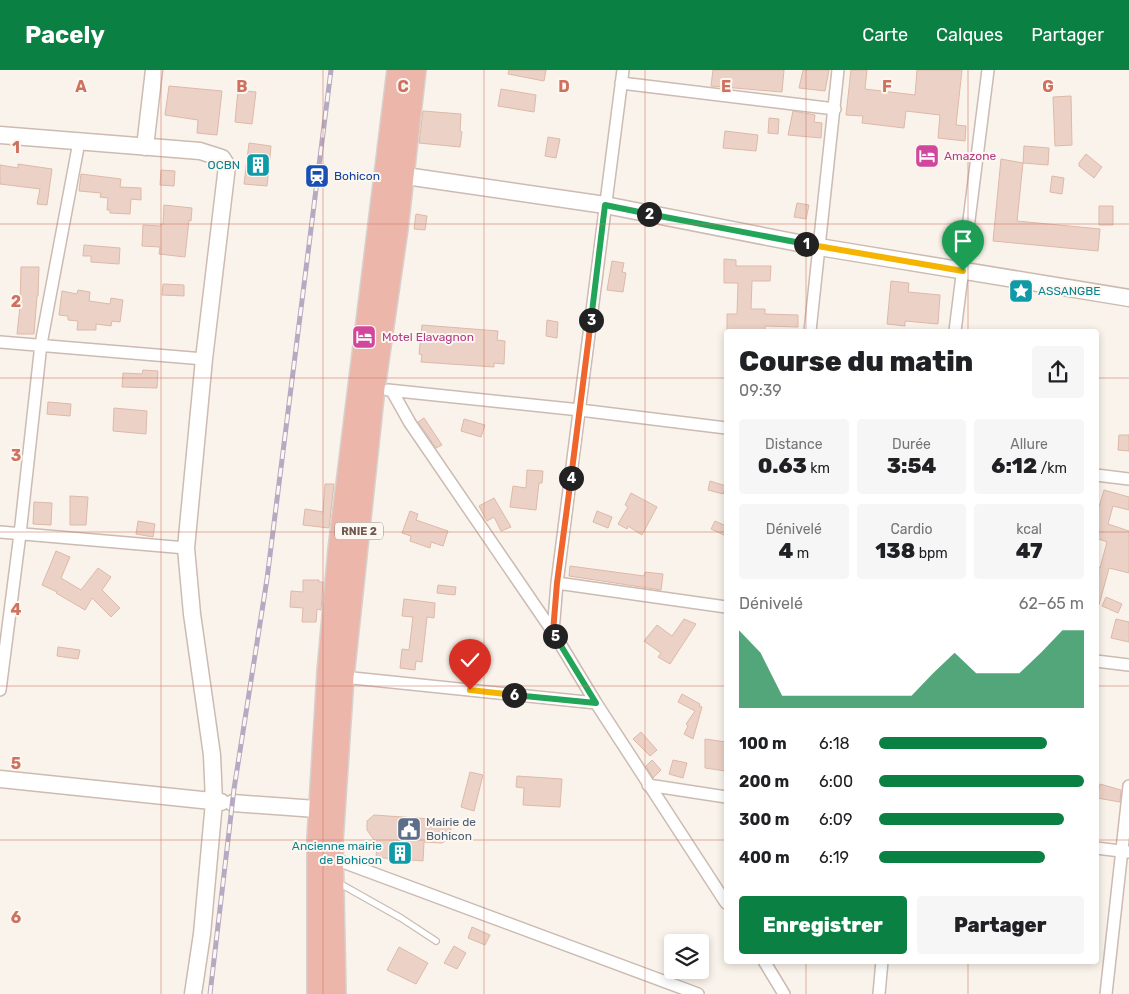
<!DOCTYPE html>
<html lang="fr">
<head>
<meta charset="utf-8">
<style>
  :root { --surface:#fff; --page:#f6f6f6; --text:#202124; --muted:#757577; --accent:#0b8043 }
  body { margin:0; font-family:Rubik,sans-serif; background:var(--page); color:var(--text); height:100vh; display:flex; flex-direction:column; font-size:19px; white-space:nowrap }
  * { box-sizing:border-box; margin:0 }
  p { font-size:16px; color:var(--muted) }
  .icon { flex:none; width:28px; height:28px; fill:none; stroke:currentColor; stroke-width:2; stroke-linecap:round; stroke-linejoin:round }
  .map { position:relative; flex:1; overflow:hidden }
  .panel { position:absolute; left:724px; top:259px; width:375px; height:635px; display:flex; flex-direction:column; background:var(--surface); border-radius:5px; box-shadow:0 2px 8px #0003 }
  .panel>* { flex:none }
  .tools { position:absolute; left:664px; top:864px; display:grid; gap:10px }
  .tools a { display:grid; place-items:center; width:45px; height:45px; border-radius:5px; background:var(--surface); box-shadow:0 2px 8px #0003; font-size:25px }
  .pin { position:absolute; display:grid; place-items:center; width:42px; height:42px; color:#fff; margin:-51px -21px; border-radius:50% 50% 50% 0; rotate:-45deg; box-shadow:0 0 5px #0007 }
  .pin .icon { rotate:45deg }
  .km { position:absolute; width:25px; height:25px; margin:-12px; border-radius:50%; background:#222; color:#fff; font-size:14px; line-height:25px; text-align:center }
  .round { display:grid; place-items:center; flex:none; width:52px; height:52px; border-radius:5px; background:var(--page) }
  .overview { display:flex; align-items:center; justify-content:space-between; height:85px; padding:0 15px }
  h1 { font-size:28px; font-weight:800; line-height:38px }
  .metrics { display:grid; grid-template-columns:repeat(3,1fr); gap:8px; height:85px; padding:5px 15px }
  .metrics div { display:grid; align-content:center; border-radius:5px; background:var(--page); text-align:center }
  .metrics b { font-size:21px; font-weight:800 }
  .metrics small { font-size:14px; font-weight:400 }
  .metrics p { font-size:14px }
  .chart { height:140px; padding:10px 15px }
  .chart p { display:flex; justify-content:space-between }
  .chart svg { width:100%; height:90px; margin-top:5px; fill:var(--accent); opacity:.7 }
  .primary-button { display:flex; gap:10px; margin-top:auto; padding:10px 15px }
  .primary-button a { flex:1; height:58px; border-radius:5px; background:var(--accent); color:#fff; font-size:20px; font-weight:800; line-height:58px; text-align:center }
  .primary-button a+a { background:var(--page); color:var(--text) }
  ul { padding:0 15px; list-style:none; font-size:16px }
  li { display:grid; grid-template-columns:80px 60px 1fr; align-items:center; height:38px }
  li i { height:12px; border-radius:6px; background:var(--accent) }
  header { display:flex; align-items:center; gap:30px; box-sizing:border-box; height:70px; padding:0 25px; background:var(--accent); color:#fff }
  header strong { font-size:24px }
  nav { display:flex; gap:28px; margin-inline-start:auto; font-size:18px }
  .map>svg:first-child { display:block }
  .building { fill:#ecd2c6; stroke:#ddb9a8 }
  .lines { fill:none; stroke-linecap:round; stroke-linejoin:round }
  .lane-casing { stroke:#cbbbb2; stroke-width:8 }
  .street-casing { stroke:#cbbbb2; stroke-width:14 }
  .secondary-casing { stroke:#cdbbb0; stroke-width:19 }
  .highway-casing { stroke:#d8d1ce; stroke-width:24 }
  .lane { stroke:#fff; stroke-width:5.5 }
  .street { stroke:#fff; stroke-width:11 }
  .secondary { stroke:#fff; stroke-width:16 }
  .highway { stroke:#ecb6aa; stroke-width:21 }
  .rail-casing { stroke:#b6aac3; stroke-width:5 }
  .rail { stroke:#fdf7f1; stroke-width:3; stroke-dasharray:9; stroke-linecap:butt }
  .split-1-casing { stroke:#fff; stroke-width:10 }
  .split-2-casing { stroke:#fff; stroke-width:10 }
  .split-3-casing { stroke:#fff; stroke-width:10 }
  .split-4-casing { stroke:#fff; stroke-width:10 }
  .split-5-casing { stroke:#fff; stroke-width:10 }
  .split-6-casing { stroke:#fff; stroke-width:10 }
  .split-7-casing { stroke:#fff; stroke-width:10 }
  .split-1 { stroke:#f5b400; stroke-width:6 }
  .split-2 { stroke:#22a559; stroke-width:6 }
  .split-3 { stroke:#22a559; stroke-width:6 }
  .split-4 { stroke:#f0652b; stroke-width:6 }
  .split-5 { stroke:#f0652b; stroke-width:6 }
  .split-6 { stroke:#22a559; stroke-width:6 }
  .split-7 { stroke:#f5b400; stroke-width:6 }
  .grid { fill:none; stroke:#cf715f; stroke-width:1; stroke-opacity:0.55 }
  .labels { text-anchor:middle; dominant-baseline:central; stroke-width:4; stroke-linejoin:round; paint-order:stroke }
  .shield { fill:#fdf7f1; stroke:#9c8981; stroke-width:1 }
  .shield-label { font-size:11px; font-weight:bold; fill:#725a51 }
  .hotel-label { font-size:12px; fill:#b23c85; stroke:#fdf7f1; text-anchor:start }
  .culture-label { font-size:12px; fill:#0d838f; stroke:#fdf7f1; text-anchor:end }
  .transit-label { font-size:12px; fill:#164399; stroke:#fdf7f1; text-anchor:start }
  .service-label { font-size:12px; fill:#4e5e75; stroke:#fdf7f1; text-anchor:start }
  .grid-label { font-size:16px; text-anchor:middle; font-weight:bold; fill:#cf715f; stroke:#fdf7f1; stroke-width:4; stroke-linejoin:round; paint-order:stroke }
</style>
</head>
<body>
<header>
<strong>Pacely</strong>
<nav><a>Carte</a><a>Calques</a><a>Partager</a></nav>
</header>
<div class="map">
<svg width="1129" height="924" viewBox="0 0 1129 924">
  <rect width="100%" height="100%" fill="#faf3eb"/>
  <!-- building -->
  <path class="building" d="M509 0H546L544 11 508 4Z
    M713 0H784L782 22 711 16Z
    M803 0H829L825 21 799 18Z
    M851 0H867L865 19 915 25 917 0H962L956 55 966 56 965 71 938 68 940 45 906 41 904 58 862 53 863 46 846 45Z
    M169 16 222 21 217 65 197 63 198 50 165 45Z
    M501 19 536 25 534 42 498 36Z
    M238 20 256 22 252 54 235 52Z
    M1071 26 1072 75 1055 76 1053 27Z
    M423 41 461 44 460 61 462 62 460 77 419 73Z
    M793 41 815 45 814 52 822 53 821 68 788 65Z
    M769 48 779 49 778 64 768 63Z
    M725 61 758 65 756 81 723 78Z
    M548 67 560 69 556 88 545 86Z
    M249 73 271 76 267 116 244 114Z
    M1024 76 1049 78 1048 95 1023 93Z
    M1086 84 1102 97 1094 108 1079 96V93Z
    M1001 89 1023 93 1017 151 1100 159 1098 181 993 171Z
    M18 94 52 99 47 135 37 134 40 119 0 114V95L18 98Z
    M161 100 175 101 174 116 160 115Z
    M81 104 121 109 120 117 141 118V130L131 129 130 144 110 143V140H107L108 128 100 127 101 123 79 121Z
    M1052 106 1064 108 1062 124 1050 122Z
    M797 133 809 135 806 149 794 147Z
    M164 135 192 138 191 151 189 150 185 187 159 184 160 177 142 176 143 155 161 156V154H163Z
    M1099 136H1113V155H1099Z
    M416 144 427 146 425 160 414 159Z
    M84 175 120 178 119 194 91 192V186H83Z
    M724 189 736 190V196H771L770 211H752L751 239H765V244L798 245V257L765 256V261H727V244H737L738 213H724Z
    M612 191 624 193 622 202 626 203 623 222 607 220Z
    M21 197H39L38 226H37L34 264H17L20 237Z
    M891 211 909 213 908 222 940 225 938 254 905 251V256L887 254Z
    M163 214 184 215V226L162 225Z
    M78 220 90 222 89 231 110 234 111 228 123 230 120 252 112 251 111 256 96 254V260H77L78 251 68 250V246L59 245 62 221 77 224Z
    M547 250 558 252 557 268 546 266Z
    M422 255 498 261 497 270 505 271 504 294 494 293V297L421 292 422 285 419 284Z
    M143 300 158 301 157 318 122 317 123 303 142 304Z
    M48 332 71 334 70 346 47 344Z
    M114 338 147 341 146 364 113 361Z
    M424 348 442 375 436 378 418 352Z
    M464 349 485 355 481 367 461 361Z
    M1119 365H1129V381L1118 380Z
    M527 400 543 401 542 413H539L536 440 510 437 513 416 526 418Z
    M710 411 726 416 723 424 708 420Z
    M325 414H334L329 458 303 455 305 439 323 442Z
    M1104 420 1129 427V440L1113 436 1108 454 1129 461V503L1109 498 1099 535H1096V497L1100 498 1107 472 1096 468V447Z
    M631 423 657 437 642 465 628 456 627 459 618 454 628 437 625 435Z
    M70 426 88 427 86 455H70Z
    M494 428 511 457 501 461 494 447 487 451 479 436Z
    M34 432 52 433 51 455 33 454Z
    M410 441 418 444 416 450 448 461 443 476 431 472 430 478 410 471 411 466 402 463Z
    M597 441 612 447 608 458 593 452Z
    M138 451 155 454 153 467 136 464Z
    M715 451 726 456V466L711 459Z
    M56 481 70 487 61 508 81 520 98 498 111 507 102 520 120 538 111 547 92 528 85 540 56 523 57 522 42 515Z
    M570 496 644 506 645 502 663 504 661 520 569 506Z
    M303 510H319V512H323L321 540 317 539 316 552H302L303 538 290 537 291 521 303 522Z
    M438 515 456 517 455 525 437 523Z
    M1106 527 1122 534 1118 543 1102 536Z
    M404 529 435 533 434 548 427 547 422 592 416 591 415 600 400 598 402 579 409 580 413 547 402 546Z
    M684 549 696 554 670 594 658 587 661 583 644 571 657 555 672 566Z
    M1116 549 1129 552V572L1111 568Z
    M58 577 80 580 78 589 57 586Z
    M682 624 700 634 699 636 702 637 693 669 684 664 688 656 686 654 695 641 678 632Z
    M641 662 657 680 650 686 633 669Z
    M705 669 726 672V701L705 698Z
    M652 690 661 700 653 708 646 696Z
    M673 690 687 693 683 708 669 704Z
    M470 702 483 705 474 741 461 737Z
    M517 706 562 709 560 737 523 735 524 718 516 717Z
    M1100 714 1121 720 1120 732 1097 728Z
    M374 745 444 750 451 757 450 768 442 773 424 772 423 791 411 790 401 794 396 792 393 789 376 787 377 774 367 760V751Z
    M472 857 490 865 485 875 468 868Z
    M454 876 466 883 457 899 444 893Z
    M399 877 428 893 416 914 387 900Z"/>
  <g class="lines">
    <defs>
      <path id="lane" d="M337 812 401 848 436 871"/>
      <path id="street" d="M621 13 835 39
        M810 261 838 0
        M955 261 988 0
        M0 272 204 289
        M388 320 580 340 726 358
        M392 321 410 353 553 562 596 633 726 833
        M1096 405 1129 409
        M0 462 186 478
        M557 513 726 537
        M553 562 557 513 623 0
        M1096 591 1129 595
        M343 607 596 633
        M0 620 20 464 41 274 79 72
        M648 715 726 727
        M1096 778 1129 782
        M332 788 698 924
        M764 891 784 924
        M879 924 882 891
        M1106 924 1129 716"/>
      <path id="secondary" d="M0 65 200 81 222 88 227 96 204 289 186 478 192 544 212 685 214 732 202 864 193 924
        M145 77 154 0
        M392 104 605 135 819 177 1129 228
        M0 709 221 732
        M233 733 330 740"/>
      <path id="highway" d="M318 924V768L328 602 339 479 398 0
        M335 924 332 772 343 607 374 318 397 159 415 0"/>
    </defs>
    <!-- lane casing -->
    <use href="#lane" class="lane-casing"/>
    <!-- street casing -->
    <use href="#street" class="street-casing"/>
    <!-- secondary casing -->
    <use href="#secondary" class="secondary-casing"/>
    <!-- highway casing -->
    <use href="#highway" class="highway-casing"/>
    <!-- lane -->
    <use href="#lane" class="lane"/>
    <!-- street -->
    <use href="#street" class="street"/>
    <!-- secondary -->
    <use href="#secondary" class="secondary"/>
    <!-- highway -->
    <use href="#highway" class="highway"/>
    <defs>
      <path id="rail" d="M210 924 234 719 267 509 331 0"/>
    </defs>
    <!-- rail casing -->
    <use href="#rail" class="rail-casing"/>
    <!-- rail -->
    <use href="#rail" class="rail"/>
  </g>
  <g class="lines">
    <defs>
      <path id="split-1" d="M806 174 963 201"/>
      <path id="split-2" d="M649 144 806 174"/>
      <path id="split-3" d="M591 250 605 135 649 144"/>
      <path id="split-4" d="M571 408 591 250"/>
      <path id="split-5" d="M555 566 553 562 557 513 571 408"/>
      <path id="split-6" d="M514 625 596 633 555 566"/>
      <path id="split-7" d="M470 620 514 625"/>
    </defs>
    <!-- split-1 casing -->
    <use href="#split-1" class="split-1-casing"/>
    <!-- split-2 casing -->
    <use href="#split-2" class="split-2-casing"/>
    <!-- split-3 casing -->
    <use href="#split-3" class="split-3-casing"/>
    <!-- split-4 casing -->
    <use href="#split-4" class="split-4-casing"/>
    <!-- split-5 casing -->
    <use href="#split-5" class="split-5-casing"/>
    <!-- split-6 casing -->
    <use href="#split-6" class="split-6-casing"/>
    <!-- split-7 casing -->
    <use href="#split-7" class="split-7-casing"/>
    <!-- split-1 -->
    <use href="#split-1" class="split-1"/>
    <!-- split-2 -->
    <use href="#split-2" class="split-2"/>
    <!-- split-3 -->
    <use href="#split-3" class="split-3"/>
    <!-- split-4 -->
    <use href="#split-4" class="split-4"/>
    <!-- split-5 -->
    <use href="#split-5" class="split-5"/>
    <!-- split-6 -->
    <use href="#split-6" class="split-6"/>
    <!-- split-7 -->
    <use href="#split-7" class="split-7"/>
  </g>
  <!-- grid -->
  <path class="grid" d="M161 0V924M323 0V924M484 0V924M645 0V924M806 0V261M968 0V261M0 154H1129M0 308H726M1096 308H1129M0 462H726M1096 462H1129M0 616H726M1096 616H1129M0 770H726M1096 770H1129M806 891V924M968 891V924"/>
  <!-- icons -->
  <defs>
    <symbol id="hotel-square" viewBox="-11 -11 22 22"><rect x="-9" y="-9" width="18" height="18" rx="4" fill="#d1479c" stroke="#fdf7f1"/><path d="M-6-4.5h1.5V1H6V5H4.5V3h-9V5H-6ZM-4 0a1.8 1.8 0 1 1 3.6 0ZM.5 0V-2.5h3Q6-2.5 6 0Z" fill="#fff"/></symbol>
    <symbol id="building-square" viewBox="-11 -11 22 22"><rect x="-9" y="-9" width="18" height="18" rx="4" fill="#0f9aa8" stroke="#fdf7f1"/><path d="M-4-6H4V6H1V3H-1V6H-4ZM-2.5-4.3h1.7v1.8h-1.7ZM.8-4.3h1.7v1.8H.8ZM-2.5-1h1.7V.8h-1.7ZM.8-1h1.7V.8H.8Z" fill="#fff"/></symbol>
    <symbol id="station-square" viewBox="-11 -11 22 22"><rect x="-9" y="-9" width="18" height="18" rx="4" fill="#1a4fb4" stroke="#fdf7f1"/><path d="M-3-6H3Q5-6 5-4V2Q5 4 3 4L4.5 6H3L1.5 4h-3L-3 6H-4.5L-3 4Q-5 4-5 2V-4Q-5-6-3-6ZM-3.5-4v3h7v-3ZM-3.5 1v1.5H-2V1ZM2 1v1.5H3.5V1Z" fill="#fff"/></symbol>
    <symbol id="sight-square" viewBox="-11 -11 22 22"><rect x="-9" y="-9" width="18" height="18" rx="4" fill="#0f9aa8" stroke="#fdf7f1"/><path d="M0-6L1.8-2.2L6-1.7L2.9 1.2L3.7 5.4L0 3.3L-3.7 5.4L-2.9 1.2L-6-1.7L-1.8-2.2Z" fill="#fff"/></symbol>
    <symbol id="civic-square" viewBox="-11 -11 22 22"><rect x="-9" y="-9" width="18" height="18" rx="4" fill="#5c6f8a" stroke="#fdf7f1"/><path d="M-.6-6.5H3V-4.5H.6V-3L4-1V1h2V6H-6V1h2V-1L-.6-3ZM-1.2 2.5V6h2.4V2.5Z" fill="#fff"/></symbol>
  </defs>
  <g fill-rule="evenodd">
    <use href="#hotel-square" x="913" y="72" width="28" height="28"/>
    <use href="#building-square" x="244" y="81" width="28" height="28"/>
    <use href="#station-square" x="303" y="92" width="28" height="28"/>
    <use href="#sight-square" x="1007" y="207" width="28" height="28"/>
    <use href="#hotel-square" x="350" y="253" width="28" height="28"/>
    <use href="#civic-square" x="395" y="745" width="28" height="28"/>
    <use href="#building-square" x="386" y="769" width="28" height="28"/>
  </g>
  <g class="labels">
    <!-- shield labels -->
    <rect class="shield" x="335" y="452.5" width="48" height="17" rx="4"/>
    <g class="shield-label">
      <text x="359" y="461">RNIE 2</text>
    </g>
    <!-- hotel labels -->
    <g class="hotel-label">
      <text x="944" y="86">Amazone</text>
      <text x="382" y="267">Motel Elavagnon</text>
    </g>
    <!-- culture labels -->
    <g class="culture-label">
      <text x="240" y="95">OCBN</text>
      <text x="1038" y="221" text-anchor="start">ASSANGBE</text>
      <text x="382" y="776">Ancienne mairie<tspan x="382" dy="14">de Bohicon</tspan></text>
    </g>
    <!-- transit labels -->
    <g class="transit-label">
      <text x="334" y="106">Bohicon</text>
    </g>
    <!-- service labels -->
    <g class="service-label">
      <text x="426" y="752">Mairie de<tspan x="426" dy="14">Bohicon</tspan></text>
    </g>
  </g>
  <g class="grid-label">
    <text x="81" y="22">A</text>
    <text x="242" y="22">B</text>
    <text x="403" y="22">C</text>
    <text x="564" y="22">D</text>
    <text x="726" y="22">E</text>
    <text x="887" y="22">F</text>
    <text x="1048" y="22">G</text>
    <text x="16" y="83">1</text>
    <text x="16" y="237">2</text>
    <text x="16" y="391">3</text>
    <text x="16" y="545">4</text>
    <text x="16" y="699">5</text>
    <text x="16" y="853">6</text>
  </g>
</svg>
<div class="tools">
<a><svg class="icon" aria-label="layers" viewBox="0 0 24 24"><path d="M12 4l9 5-9 5-9-5zM3 14l9 5 9-5"/></svg></a>
</div>
<div class="pin" style="left:963px;top:201px;background:#1e9e55"><svg class="icon" aria-label="arrive" viewBox="0 0 24 24"><path d="M6 21V4h12l-3 4 3 4H6"/></svg></div>
<div class="pin" style="left:470px;top:620px;background:#d93025"><svg class="icon" aria-label="check" viewBox="0 0 24 24"><path d="M5 12l5 5 9-10"/></svg></div>
<b class="km" style="left:806px;top:174px">1</b>
<b class="km" style="left:649px;top:144px">2</b>
<b class="km" style="left:591px;top:250px">3</b>
<b class="km" style="left:571px;top:408px">4</b>
<b class="km" style="left:555px;top:566px">5</b>
<b class="km" style="left:514px;top:625px">6</b>
<section class="panel">
<div class="overview"><div><h1>Course du matin</h1><p>09:39</p></div><a class="round"><svg class="icon" aria-label="share" viewBox="0 0 24 24"><path d="M12 15V3M7 8l5-5 5 5M5 13v7h14v-7"/></svg></a></div>
<div class="metrics">
<div><p>Distance</p><b>0.63<small> km</small></b></div>
<div><p>Durée</p><b>3:54</b></div>
<div><p>Allure</p><b>6:12<small> /km</small></b></div>
</div>
<div class="metrics">
<div><p>Dénivelé</p><b>4<small> m</small></b></div>
<div><p>Cardio</p><b>138<small> bpm</small></b></div>
<div><p>kcal</p><b>47</b></div>
</div>
<div class="chart"><p><span>Dénivelé</span>62–65 m</p>
<svg viewBox="0 0 160 44" preserveAspectRatio="none"><path d="M0 44V6L10 17L20 38L30 38L40 38L50 38L60 38L70 38L80 38L90 27L100 17L110 27L120 27L130 27L140 17L150 6L160 6V44z"/></svg>
</div>
<ul>
<li><b>100 m</b>6:18<i style="width:82%"></i></li>
<li><b>200 m</b>6:00<i style="width:100%"></i></li>
<li><b>300 m</b>6:09<i style="width:90%"></i></li>
<li><b>400 m</b>6:19<i style="width:81%"></i></li>
</ul>
<div class="primary-button"><a>Enregistrer</a><a>Partager</a></div>
</section>
</div>
</body>
</html>
